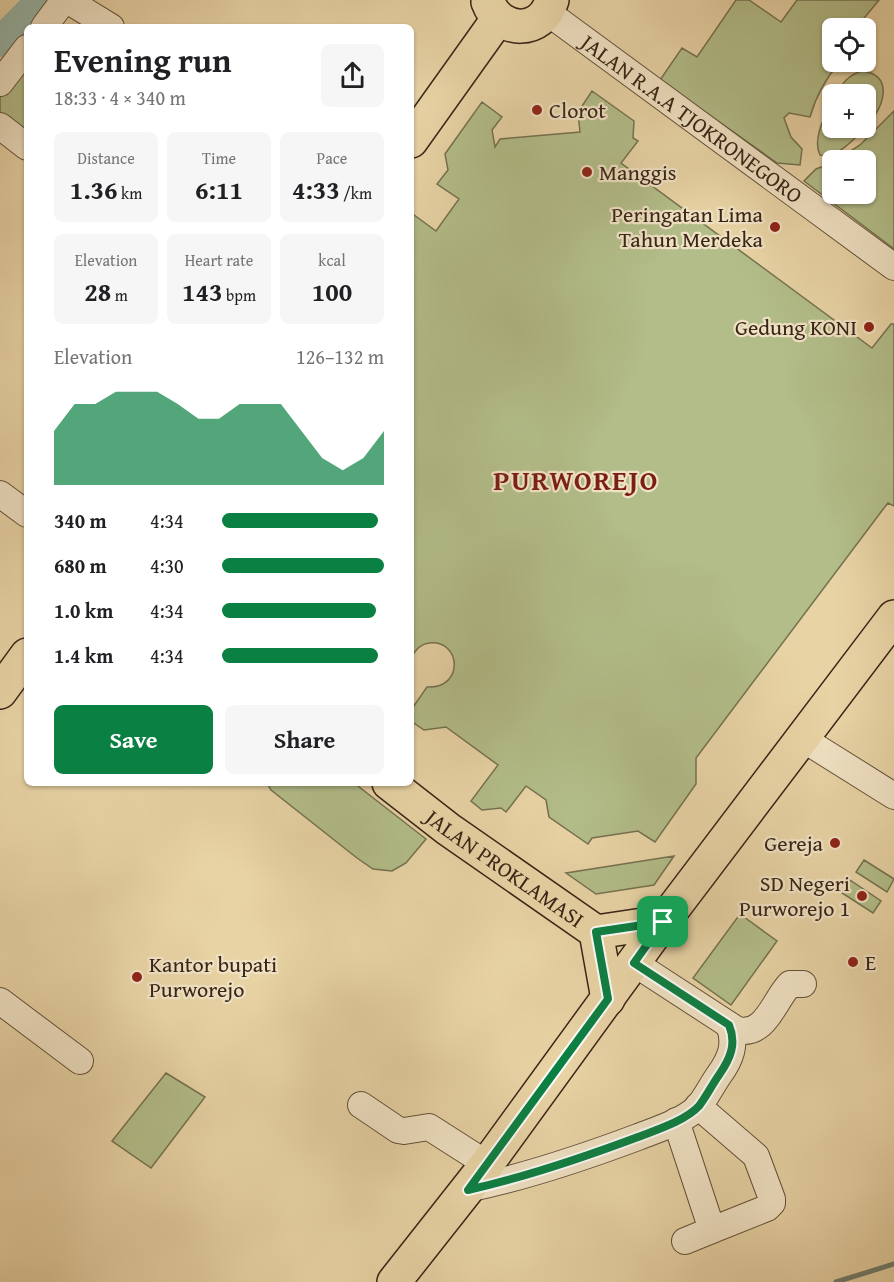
<!DOCTYPE html>
<html lang="en">
<head>
<meta charset="utf-8">
<style>
  :root { --surface:#fff; --page:#f6f6f6; --text:#202124; --muted:#757577; --accent:#0b8043 }
  body { margin:0; font-family:"Gentium Book Plus",serif; background:var(--page); color:var(--text); height:100vh; display:flex; flex-direction:column; font-size:22px; white-space:nowrap }
  * { box-sizing:border-box; margin:0 }
  p { font-size:20px; color:var(--muted) }
  .icon { flex:none; width:33px; height:33px; fill:none; stroke:currentColor; stroke-width:2; stroke-linecap:round; stroke-linejoin:round }
  .map { position:relative; flex:1; overflow:hidden }
  .details { position:absolute; left:24px; top:24px; width:390px; height:762px; display:flex; flex-direction:column; background:var(--surface); border-radius:9px; box-shadow:0 2px 4px #0004 }
  .details>* { flex:none }
  .tools { position:absolute; left:822px; top:18px; display:grid; gap:12px }
  .tools a { display:grid; place-items:center; width:54px; height:54px; border-radius:9px; background:var(--surface); box-shadow:0 2px 4px #0004; font-size:30px }
  .pin { position:absolute; display:grid; place-items:center; width:51px; height:51px; color:#fff; margin:-26px; border-radius:12px; box-shadow:0 3px 9px #0006 }
  .round { display:grid; place-items:center; flex:none; width:63px; height:63px; border-radius:9px; background:var(--page) }
  .overview { display:flex; align-items:center; justify-content:space-between; height:102px; padding:0 30px }
  h1 { font-size:33px; font-weight:700; line-height:45px }
  .stats { display:grid; grid-template-columns:repeat(3,1fr); gap:9px; height:102px; padding:6px 30px }
  .stats div { display:grid; align-content:center; border-radius:9px; background:var(--page); text-align:center }
  .stats b { font-size:26px; font-weight:700 }
  .stats small { font-size:16px; font-weight:400 }
  .stats p { font-size:16px }
  .chart { height:168px; padding:12px 30px }
  .chart p { display:flex; justify-content:space-between }
  .chart svg { width:100%; height:108px; margin-top:6px; fill:var(--accent); opacity:.7 }
  .primary-button { display:flex; gap:12px; margin-top:auto; padding:12px 30px }
  .primary-button a { flex:1; height:69px; border-radius:9px; background:var(--accent); color:#fff; font-size:24px; font-weight:700; line-height:69px; text-align:center }
  .primary-button a+a { background:var(--page); color:var(--text) }
  ul { padding:0 30px; list-style:none; font-size:20px }
  li { display:grid; grid-template-columns:96px 72px 1fr; align-items:center; height:45px }
  li i { height:15px; border-radius:8px; background:var(--accent) }
  .map>svg:first-child { display:block }
  .green { fill:#b2bd89; stroke:#757150; stroke-width:1.5 }
  .lines { fill:none; stroke-linecap:round; stroke-linejoin:round }
  .stream { stroke:#717d6f; stroke-width:5 }
  .river { stroke:#97b7aa; stroke-width:30 }
  .minor-casing { stroke:#64503a; stroke-width:28 }
  .major-casing { stroke:#382517; stroke-width:36 }
  .minor { stroke:#f0e2c4; stroke-width:26 }
  .major { stroke:#e8d3a5; stroke-width:33 }
  .route-casing { stroke:#fff; stroke-width:12 }
  .route { stroke:#0b8043; stroke-width:8 }
  .poi-dot { fill:#8f2418; stroke:#f0e2c4; stroke-width:2 }
  .labels { text-anchor:middle; dominant-baseline:central; stroke-width:4.5; stroke-linejoin:round; paint-order:stroke }
  .poi-label { font-size:22px; fill:#382517; stroke:#f0e2c4; text-anchor:start }
  .street-label { font-size:22px; fill:#382517; stroke:#f0e2c4 }
  .district-label { font-size:28px; font-weight:bold; letter-spacing:1.5px; fill:#7a1f14; stroke:#f0e2c4 }
</style>
</head>
<body>
<div class="map">
<svg width="894" height="1282" viewBox="0 0 894 1282">
  <rect width="100%" height="100%" fill="#e8d3a5"/>
  <filter id="stains"><feTurbulence type="fractalNoise" baseFrequency=".00333" numOctaves="4"/><feColorMatrix values="0 0 0 0 .2 0 0 0 0 .09 0 0 0 0 .02 0 0 0 .5 -.17"/></filter>
  <radialGradient id="worn" r=".72"><stop offset=".6" stop-color="#630" stop-opacity="0"/><stop offset="1" stop-color="#630" stop-opacity=".3"/></radialGradient>
  <!-- green -->
  <path class="green" d="M736 0H749L781 22 797 0H879L856 28H832V62H840C825 79 816 96 810 117L789 113 784 118 791 137 802 149 800 165 777 163 660 80 682 48 697 57Z
    M27 49V150L0 129V84Z
    M862 71C894 75 885 107 866 127V94H836C843 83 848 75 862 71Z
    M592 91 634 121 633 138 638 141 621 163 872 348 891 324H894V506L888 503 881 512 696 758V784L655 842 638 831 592 838 588 844 549 817 546 800 526 786 506 812 501 808 482 810 471 801 498 765 446 727 424 730 411 721V710L427 687C465 689 461 639 429 643 420 644 415 650 411 658V219L414 215 436 231 459 199 437 184 448 170 445 154 482 102 502 117 492 130 495 147 500 139 580 132 578 112Z
    M832 101V128H865C855 138 836 160 820 155 812 139 825 116 832 101Z
    M894 111V249L804 181 816 169 832 163V194H866V160H837L860 145Z
    M267 783H354L426 839 406 863 392 871 373 869 357 858 271 790Z
    M674 856 654 885 596 894 566 873Z
    M864 860 894 879 887 892 856 872Z
    M850 880 881 901 873 913 842 893Z
    M740 914 777 941 731 1005 693 978Z
    M166 1073 205 1097 151 1168 112 1141Z"/>
  <g class="lines">
    <!-- stream -->
    <path class="stream" d="M836 1282 894 1264"/>
    <!-- river -->
    <path class="river" d="M0 42 41 0"/>
    <defs>
      <g id="minor">
        <path d="M67 0 111 27"/>
        <path id="s1" d="M547 12 894 267"/>
        <path d="M44 27 64 0"/>
        <path d="M0 83 27 48"/>
        <path d="M0 126 27 147"/>
        <path d="M0 494 27 514"/>
        <path d="M803 739 894 796"/>
        <path d="M634 963 737 1030C766 1037 774 1000 790 984H803"/>
        <path d="M0 1001 80 1061"/>
        <path d="M361 1105 398 1130 404 1131 429 1127 487 1164"/>
        <path d="M698 1106 756 1156 772 1199V1203L767 1208 712 1230"/>
        <path d="M676 1121 712 1230 685 1241"/>
        <path d="M467 1189C526 1177 582 1158 638 1137 656 1130 685 1121 699 1106 706 1097 712 1085 719 1075 730 1060 737 1044 729 1025"/>
      </g>
      <g id="major">
        <path d="M488 2C500 34 542 35 552 0"/>
        <path d="M411 141 498 19"/>
        <path d="M0 692 27 655"/>
        <path id="s2" d="M389 783 448 829 596 932 608 999"/>
        <path d="M596 932 663 922"/>
        <path d="M394 1282 487 1164 663 922 894 617"/>
      </g>
    </defs>
    <!-- minor casing -->
    <use href="#minor" class="minor-casing"/>
    <!-- major casing -->
    <use href="#major" class="major-casing"/>
    <!-- minor -->
    <use href="#minor" class="minor"/>
    <!-- major -->
    <use href="#major" class="major"/>
  </g>
  <g class="lines">
    <defs>
      <path id="route" d="M663 922 634 963 729 1025C737 1044 730 1059 719 1075 712 1085 706 1097 699 1106 685 1121 656 1130 638 1137 582 1158 526 1177 468 1190L608 999 596 932Z"/>
    </defs>
    <!-- route casing -->
    <use href="#route" class="route-casing"/>
    <!-- route -->
    <use href="#route" class="route"/>
  </g>
  <!-- markers -->
  <g class="poi-dot">
    <circle cx="537" cy="110" r="6"/>
    <circle cx="587" cy="172" r="6"/>
    <circle cx="775" cy="227" r="6"/>
    <circle cx="869" cy="327" r="6"/>
    <circle cx="835" cy="843" r="6"/>
    <circle cx="862" cy="896" r="6"/>
    <circle cx="853" cy="962" r="6"/>
    <circle cx="137" cy="977" r="6"/>
  </g>
  <g class="labels">
    <!-- poi labels -->
    <g class="poi-label">
      <text x="549" y="110">Clorot</text>
      <text x="599" y="172">Manggis</text>
      <text x="763" y="214" text-anchor="end">Peringatan Lima<tspan x="763" dy="25">Tahun Merdeka</tspan></text>
      <text x="857" y="327" text-anchor="end">Gedung KONI</text>
      <text x="823" y="843" text-anchor="end">Gereja</text>
      <text x="850" y="883" text-anchor="end">SD Negeri<tspan x="850" dy="25">Purworejo 1</tspan></text>
      <text x="865" y="962">E</text>
      <text x="149" y="964">Kantor bupati<tspan x="149" dy="25">Purworejo</tspan></text>
    </g>
    <!-- street labels -->
    <g class="street-label">
      <text stroke="none"><textPath href="#s1" startOffset="180">JALAN R.A.A TJOKRONEGORO</textPath></text>
      <text stroke="none"><textPath href="#s2" startOffset="144">JALAN PROKLAMASI</textPath></text>
    </g>
    <!-- district labels -->
    <g class="district-label">
      <text x="576" y="479">PURWOREJO</text>
    </g>
  </g>
  <rect width="100%" height="100%" filter="url(#stains)"/>
  <rect width="100%" height="100%" fill="url(#worn)"/>
</svg>
<div class="tools">
<a><svg class="icon" aria-label="locate" viewBox="0 0 24 24"><circle cx="12" cy="12" r="6"/><path d="M12 2v4M12 18v4M2 12h4M18 12h4"/></svg></a>
<a>+</a>
<a>−</a>
</div>
<div class="pin" style="left:663px;top:922px;background:#1e9e55"><svg class="icon" aria-label="arrive" viewBox="0 0 24 24"><path d="M6 21V4h12l-3 4 3 4H6"/></svg></div>
<section class="details">
<div class="overview"><div><h1>Evening run</h1><p>18:33 · 4 × 340 m</p></div><a class="round"><svg class="icon" aria-label="share" viewBox="0 0 24 24"><path d="M12 15V3M7 8l5-5 5 5M5 13v7h14v-7"/></svg></a></div>
<div class="stats">
<div><p>Distance</p><b>1.36<small> km</small></b></div>
<div><p>Time</p><b>6:11</b></div>
<div><p>Pace</p><b>4:33<small> /km</small></b></div>
</div>
<div class="stats">
<div><p>Elevation</p><b>28<small> m</small></b></div>
<div><p>Heart rate</p><b>143<small> bpm</small></b></div>
<div><p>kcal</p><b>100</b></div>
</div>
<div class="chart"><p><span>Elevation</span>126–132 m</p>
<svg viewBox="0 0 160 44" preserveAspectRatio="none"><path d="M0 44V22L10 11L20 11L30 6L40 6L50 6L60 11L70 17L80 17L90 11L100 11L110 11L120 22L130 33L140 38L150 33L160 22V44z"/></svg>
</div>
<ul>
<li><b>340 m</b>4:34<i style="width:96%"></i></li>
<li><b>680 m</b>4:30<i style="width:100%"></i></li>
<li><b>1.0 km</b>4:34<i style="width:95%"></i></li>
<li><b>1.4 km</b>4:34<i style="width:96%"></i></li>
</ul>
<div class="primary-button"><a>Save</a><a>Share</a></div>
</section>
</div>
</body>
</html>
